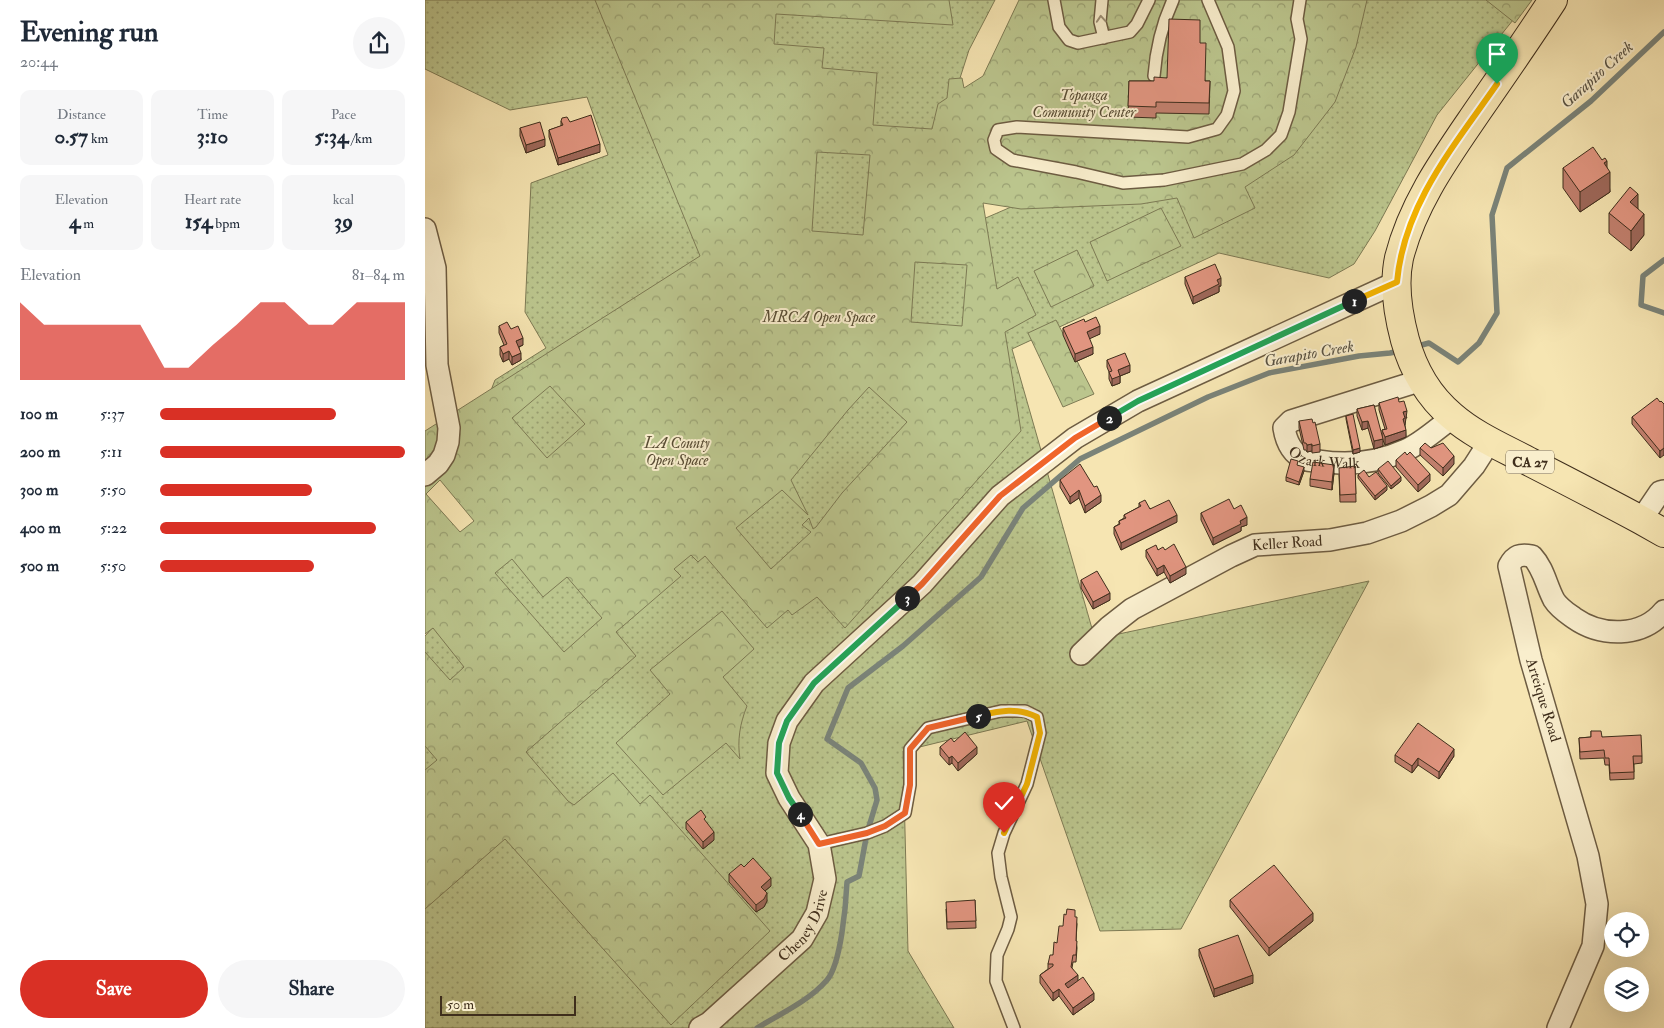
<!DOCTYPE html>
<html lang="en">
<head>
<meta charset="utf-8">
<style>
  :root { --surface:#fff; --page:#f6f6f7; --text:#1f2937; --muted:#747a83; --accent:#d93025 }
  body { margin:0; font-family:"IM FELL Double Pica",serif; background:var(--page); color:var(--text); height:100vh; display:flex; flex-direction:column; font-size:19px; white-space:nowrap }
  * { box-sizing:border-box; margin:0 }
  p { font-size:16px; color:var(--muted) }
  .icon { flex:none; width:28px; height:28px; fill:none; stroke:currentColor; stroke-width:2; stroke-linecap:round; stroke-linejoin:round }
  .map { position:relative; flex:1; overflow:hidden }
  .panel { display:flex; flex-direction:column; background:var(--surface); width:425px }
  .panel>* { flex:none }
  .buttons { position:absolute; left:1179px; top:912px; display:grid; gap:10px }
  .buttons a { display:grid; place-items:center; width:45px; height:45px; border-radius:50%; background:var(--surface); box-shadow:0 5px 20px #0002; font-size:25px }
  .scale { position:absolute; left:15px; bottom:12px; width:136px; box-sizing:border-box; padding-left:5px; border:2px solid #3f2e1c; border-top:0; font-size:14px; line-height:18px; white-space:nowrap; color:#3f2e1c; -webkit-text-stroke:4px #f9eecd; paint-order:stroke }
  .pin { position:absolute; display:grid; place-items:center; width:42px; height:42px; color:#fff; margin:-51px -21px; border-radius:50% 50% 50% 0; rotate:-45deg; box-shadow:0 0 5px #0007 }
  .pin .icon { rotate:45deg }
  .km { position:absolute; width:25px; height:25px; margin:-12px; border-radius:50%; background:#222; color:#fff; font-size:14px; line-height:25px; text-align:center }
  .round { display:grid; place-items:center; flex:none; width:52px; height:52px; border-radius:26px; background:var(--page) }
  .head { display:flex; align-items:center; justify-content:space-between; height:85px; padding:0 20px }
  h1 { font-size:28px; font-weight:700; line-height:38px }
  .stats { display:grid; grid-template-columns:repeat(3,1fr); gap:8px; height:85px; padding:5px 20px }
  .stats div { display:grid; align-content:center; border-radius:10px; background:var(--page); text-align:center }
  .stats b { font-size:21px; font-weight:700 }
  .stats small { font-size:14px; font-weight:400 }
  .stats p { font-size:14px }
  .chart { height:140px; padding:10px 20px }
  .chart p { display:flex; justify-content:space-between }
  .chart svg { width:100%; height:90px; margin-top:5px; fill:var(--accent); opacity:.7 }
  .action { display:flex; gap:10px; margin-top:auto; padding:10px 20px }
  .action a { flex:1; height:58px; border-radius:30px; background:var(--accent); color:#fff; font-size:20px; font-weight:700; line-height:58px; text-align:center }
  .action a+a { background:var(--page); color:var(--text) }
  ul { padding:0 20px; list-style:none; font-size:16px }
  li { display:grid; grid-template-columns:80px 60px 1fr; align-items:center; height:38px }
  li i { height:12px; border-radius:6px; background:var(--accent) }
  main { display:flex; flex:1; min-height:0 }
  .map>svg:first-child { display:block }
  .grass { fill:url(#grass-dots); stroke:#7d7a54 }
  .forest { fill:url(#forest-crowns); stroke:#7d7a54; fill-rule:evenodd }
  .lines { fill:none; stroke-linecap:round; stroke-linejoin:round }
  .stream { stroke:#7a8379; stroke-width:5.5 }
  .service-casing { stroke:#6d5c42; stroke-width:14 }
  .minor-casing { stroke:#6d5c42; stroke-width:24 }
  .primary-casing { stroke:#3f2e1c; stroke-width:30 }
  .service { stroke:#f9eecd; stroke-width:11 }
  .minor { stroke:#f9eecd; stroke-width:21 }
  .primary { stroke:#f6e5b2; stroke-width:28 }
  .wall { fill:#c2806e; stroke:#3f2e1c }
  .shaded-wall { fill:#9e685a; stroke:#3f2e1c }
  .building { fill:#e19580; stroke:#3f2e1c }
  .oneway { stroke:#9c8e74 }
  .split-1-casing { stroke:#fff; stroke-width:10 }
  .split-2-casing { stroke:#fff; stroke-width:10 }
  .split-3-casing { stroke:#fff; stroke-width:10 }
  .split-4-casing { stroke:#fff; stroke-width:10 }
  .split-5-casing { stroke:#fff; stroke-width:10 }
  .split-6-casing { stroke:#fff; stroke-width:10 }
  .split-1 { stroke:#f5b400; stroke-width:6 }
  .split-2 { stroke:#22a559; stroke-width:6 }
  .split-3 { stroke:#f0652b; stroke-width:6 }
  .split-4 { stroke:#22a559; stroke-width:6 }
  .split-5 { stroke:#f0652b; stroke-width:6 }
  .split-6 { stroke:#f5b400; stroke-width:6 }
  .labels { text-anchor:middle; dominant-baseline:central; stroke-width:4; stroke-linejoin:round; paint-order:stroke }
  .shield { fill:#f9eecd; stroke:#776851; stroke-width:1 }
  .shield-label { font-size:14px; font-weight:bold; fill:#3f2e1c }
  .park-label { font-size:15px; font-style:italic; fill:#584c33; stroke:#f9eecd }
  .street-label { font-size:15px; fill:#3f2e1c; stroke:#f9eecd }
  .water-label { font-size:16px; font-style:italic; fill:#585243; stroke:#f9eecd }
</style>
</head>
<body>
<main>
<section class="panel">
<div class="head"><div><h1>Evening run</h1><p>20:44</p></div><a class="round"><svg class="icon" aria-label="share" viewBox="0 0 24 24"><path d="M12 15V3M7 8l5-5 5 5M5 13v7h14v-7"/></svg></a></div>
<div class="stats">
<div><p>Distance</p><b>0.57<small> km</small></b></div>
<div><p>Time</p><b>3:10</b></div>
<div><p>Pace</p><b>5:34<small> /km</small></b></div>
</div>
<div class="stats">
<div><p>Elevation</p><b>4<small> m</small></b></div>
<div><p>Heart rate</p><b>154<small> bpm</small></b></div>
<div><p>kcal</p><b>39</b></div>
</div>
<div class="chart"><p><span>Elevation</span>81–84 m</p>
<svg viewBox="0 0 160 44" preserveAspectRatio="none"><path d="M0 44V6L10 17L20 17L30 17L40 17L50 17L60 38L70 38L80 27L90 17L100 6L110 6L120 17L130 17L140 6L150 6L160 6V44z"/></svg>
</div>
<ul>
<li><b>100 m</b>5:37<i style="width:72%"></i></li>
<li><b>200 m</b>5:11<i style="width:100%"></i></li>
<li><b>300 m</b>5:50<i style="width:62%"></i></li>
<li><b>400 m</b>5:22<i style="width:88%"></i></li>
<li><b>500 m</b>5:50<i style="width:63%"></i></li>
</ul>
<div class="action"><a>Save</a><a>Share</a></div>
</section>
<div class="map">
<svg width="1239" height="1028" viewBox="0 0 1239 1028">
  <defs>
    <pattern id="grass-dots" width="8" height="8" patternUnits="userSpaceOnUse" patternTransform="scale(1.25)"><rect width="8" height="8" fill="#bbc58d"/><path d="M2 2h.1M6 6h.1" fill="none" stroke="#99a072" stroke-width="1.8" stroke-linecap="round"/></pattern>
    <pattern id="forest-crowns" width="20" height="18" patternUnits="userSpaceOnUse" patternTransform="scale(1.25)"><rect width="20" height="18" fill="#bbc58d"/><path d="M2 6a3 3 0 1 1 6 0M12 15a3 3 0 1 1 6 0" fill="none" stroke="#99a072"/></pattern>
  </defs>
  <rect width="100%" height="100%" fill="#f6e5b2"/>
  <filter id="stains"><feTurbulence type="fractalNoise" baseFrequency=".004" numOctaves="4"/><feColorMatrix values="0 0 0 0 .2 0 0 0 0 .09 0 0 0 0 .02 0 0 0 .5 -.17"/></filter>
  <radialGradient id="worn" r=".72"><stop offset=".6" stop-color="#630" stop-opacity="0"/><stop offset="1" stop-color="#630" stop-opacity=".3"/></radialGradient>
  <!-- grass -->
  <path class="grass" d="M0 0H570L544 50 519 128 556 220 630 188 890 0H1104L1012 115 950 231 929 264 904 278 794 253 587 349 670 639 944 581 756 929 675 931 602 721 478 751 483 951 529 1028H0V636L65 564 34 472 70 380 121 348 100 312 106 183 183 155 162 97 85 110 0 69Z"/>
  <!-- forest -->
  <path class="forest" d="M170 0H524L528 25 351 14 349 44 399 48 397 68 452 73 448 125 507 129 513 104 522 98 524 79 537 78 539 88 558 76 594 0H942L931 47 910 102 869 155 820 187 830 208 769 238 752 198 716 204 596 209 558 203 572 289 593 277 611 315 580 332 596 431 420 628 392 597 367 615 363 610 342 628 280 556 273 562 266 555 249 569 256 576 191 632 211 656 101 752 143 801 149 805 188 773 215 804 225 795 345 931 246 1025 80 839 0 909V770L12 760 0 746V652L25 680 39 667 8 628 0 634V431L275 256ZM392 152 445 155 438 235 387 231ZM490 262 542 265 537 326 486 322ZM125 386 160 424 122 458 87 418ZM444 387 482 422 417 493 391 527 388 529 384 518 377 525 386 532 346 569 311 528 357 490 383 515 366 480 423 410ZM15 480 49 521 35 532 1 494ZM87 559 118 597 142 577 177 618 139 652 70 573Z
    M1061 0H1107L1090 23Z
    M736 208 756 246 682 281 665 242Z
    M652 250 669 286 626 307 609 271Z
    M631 320 669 394 638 407 603 333Z
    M297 611 329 649 298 677 322 706C315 723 312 741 315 759L301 743 238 795 191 743 245 694 225 670Z"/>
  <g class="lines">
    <!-- stream -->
    <path class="stream" d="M1239 260 1218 276 1216 305 1239 313
      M989 347 1004 343 1033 362 1054 343 1072 313 1067 215 1082 168 1166 101 1239 32
      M332 1028C355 1014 384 1001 402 980 416 964 421 904 422 882L434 876 442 833 452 800 450 788 436 763 402 739 423 688 478 646 556 577 598 508 655 459 783 397 844 373 934 356 965 353 975 351"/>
    <defs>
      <path id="service" d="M629 0 634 27 644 40 653 43 705 32 712 24 724 0
        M677 0 675 22 679 38
        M783 0 803 47 809 91 802 115 792 129 763 137 592 127 573 130 569 140 571 149 587 160 651 172 698 183 739 180 817 164 841 150 856 135 864 112 876 39 872 19 875 0
        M729 76C731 49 737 24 748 0
        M394 844 442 833 460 826 480 813 485 785V749L503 728 576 711H600L612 717 615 733 602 784 579 833 573 853 576 877 586 917 583 929 572 955 571 981 589 1028"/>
      <g id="minor">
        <path d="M0 229 10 268 12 365 24 428 23 442 19 455 13 464 0 475"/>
        <path id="s1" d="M997 380 866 421 859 428C861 440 866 453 879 459 883 461 890 461 894 461 925 466 952 463 981 450 997 443 1013 428 1028 417"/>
        <path d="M1216 520 1235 492 1239 491"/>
        <path id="s2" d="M656 654 684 627 707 609 806 556 830 545 905 540 942 533 976 521 1006 506 1024 495 1049 466 1065 441"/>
        <path id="s3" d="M275 1028 284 1023 377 939 392 913 400 879 394 844 364 798 352 773 354 743 362 721 389 683 497 584 575 496 650 438 713 401 972 282"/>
        <path d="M1133 1028 1168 946 1172 904 1163 856 1106 660 1084 566C1090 555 1095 554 1107 556 1119 569 1121 585 1129 600 1134 608 1142 613 1149 618 1176 637 1217 638 1239 611"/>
      </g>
      <path id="primary" d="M1128 0C1104 37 1079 73 1054 109 1022 156 988 202 974 258 968 286 973 314 980 340 988 369 1004 397 1027 416 1050 436 1079 448 1105 462 1142 481 1179 500 1216 520L1239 533"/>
    </defs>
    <!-- service casing -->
    <use href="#service" class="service-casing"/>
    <!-- minor casing -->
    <use href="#minor" class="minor-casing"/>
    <!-- primary casing -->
    <use href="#primary" class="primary-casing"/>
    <!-- service -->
    <use href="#service" class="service"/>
    <!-- minor -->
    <use href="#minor" class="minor"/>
    <!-- primary -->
    <use href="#primary" class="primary"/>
  </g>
  <!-- wall -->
  <path class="wall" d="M775 43 780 81H785L784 114 731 113V118L703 117 704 81H729L742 78Z
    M136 121 145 122 175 152 133 165 124 137V130L136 126Z
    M95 128 120 146 101 153 95 136Z
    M1138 168H1182L1185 192 1155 212 1138 188Z
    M1184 213 1219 235 1206 251 1184 233Z
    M760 277 796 286H794V292L768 304 760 284Z
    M660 322 675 334 664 338 668 354 650 362 638 335V328Z
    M74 326 86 329 98 345 94 347 96 360 87 365 84 359 78 362 75 355V347L79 345 74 333Z
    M682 360 705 372 695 376V383L687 386 684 379V372L682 367Z
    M974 402 982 418H980V425L981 437 960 445 957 438V430L960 429 954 410V403Z
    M1235 402V458L1207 424V417Z
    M949 405 958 446 949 449 943 428 937 430 932 416V409Z
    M921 416 935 452 928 454 921 419Z
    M874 421 895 444V452L887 453V451L882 452 881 450H879L874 428Z
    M995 448H1006L1029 464 1018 476 995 455Z
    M971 460 1005 481 993 492 971 467Z
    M873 465 879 471 874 485 861 481V477Z
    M930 466 931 502H915L914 475Z
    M953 469 976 481 966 489 953 473Z
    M909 473 907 490 885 486V479Z
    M933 475 944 477 962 490 950 500 933 478Z
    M635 480 676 502 660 513 654 498 645 504 635 487Z
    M714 503 752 522 696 550 689 534V527L694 524V521L699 518V515L714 507Z
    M809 509 822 525 816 527V531L788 545 776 520V513Z
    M721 550H740L761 574 745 583 739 572 732 576 721 557Z
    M656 580 685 600 668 609 656 588Z
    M1166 731 1177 737 1217 756V763L1209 764V779L1185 780 1184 765H1180L1179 758 1155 759 1154 738 1166 737Z
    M529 742 552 754 533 771 527 763 524 765 515 755V747Z
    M970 755 1029 756 1014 779 993 765 987 773 970 762Z
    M261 822 289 840 278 849 261 829Z
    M304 874 346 886 340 891 342 901 339 907 331 912 304 882Z
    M550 900 551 928 522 929 521 909Z
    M805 900 888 921 844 956 805 907Z
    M650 917 652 924 651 941 652 948 651 962H648L647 968 653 981 669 1000 648 1015 634 996 628 1001 615 983V975L623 969V964L628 955 632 943Z
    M774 949 828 983 789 997 774 956Z"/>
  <!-- shaded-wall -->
  <path class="shaded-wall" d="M120 139V146L101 153V145Z
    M175 144V152L133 165V158Z
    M1182 161V173L1185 172V192L1155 212V192L1179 163Z
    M1213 194V214L1205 202Z
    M1219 214V235L1206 251V231Z
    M796 278V286H794V292L768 304V297L792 280Z
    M675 326V334L662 340V332Z
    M98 338V345L91 348V341Z
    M668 347V354L650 362V354Z
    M84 351V359L78 362V354Z
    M96 353V360L87 365V357Z
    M705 365V372L695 376V383L687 386V379L693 370Z
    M982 411 980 425 978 426V412Z
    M943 421V428L937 430V422Z
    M981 430V437L960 445V437Z
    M958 439V446L949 449V441Z
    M887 444V451L882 452V445Z
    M935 448V452L928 454V450Z
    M1239 448V455L1235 458V451Z
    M1029 456V464L1018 476V468Z
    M909 465V473L907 490V482Z
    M879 467V471L874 485V482Z
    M1005 474V481L993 492V485Z
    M976 477V481L966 489V486Z
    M962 486V490L950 500V496Z
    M654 490V498L645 504V497Z
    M676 495V502L660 513V506Z
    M752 515V522L696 550V543Z
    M822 517V525L816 527V531L788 545V538Z
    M739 565V572L732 576V569Z
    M761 567V574L745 583V576Z
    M685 593V600L668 609V602Z
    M552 747V754L533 771V763Z
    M1029 749V756L1014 779V772Z
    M527 756V763L524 765V758Z
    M993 758V765L987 773V766Z
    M289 832V840L278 849V842Z
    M346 878V886L336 894V887Z
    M342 893V901L339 907 331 912V905Z
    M888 913V921L844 956V948Z
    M653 975V982L640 991V984Z
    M828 975V983L789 997V989Z
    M634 989V996L628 1001V993Z
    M669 993V1000L648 1015V1008Z"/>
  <!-- building -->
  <path class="building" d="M744 19 775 20V43H781L780 81H785L784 103 731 102V107L703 106 704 81H729V77L742 78Z
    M166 115 175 144 133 158 124 130 138 125 136 121 137 118 142 117 145 122Z
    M115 122 120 139 101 145 95 128Z
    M1168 147 1177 160 1180 158 1182 161 1179 163 1185 172 1155 192 1138 168Z
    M1205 187 1213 194 1205 202 1219 214 1206 231 1184 213Z
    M790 264 796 278 792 280 794 284 768 297 760 277Z
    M671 317 675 326 662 332 668 347 650 354 638 328 659 319 660 322Z
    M82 322 86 329 93 326 98 338 91 341 96 353 87 357 84 351 78 354 75 347 82 344 74 326Z
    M700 353 705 365 693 370 695 376 687 379 684 372 687 371 682 360Z
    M973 397 974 402 979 401 982 411 978 412 980 418 978 419 981 430 960 437 957 430 962 429 954 403Z
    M1232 398 1235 402 1236 401 1239 404V448L1235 451 1207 417Z
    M949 405 958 439 949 441 943 421 937 422 932 409Z
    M928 414 935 448 928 450 921 416Z
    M887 419 888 423 890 422 895 444 887 446V444L882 445 881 443H879L874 421Z
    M1000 443 1006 448 1018 443 1029 456 1018 468 995 448Z
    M980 452 982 455 985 452 1005 474 993 485 971 460Z
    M866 459 873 461 872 465 879 467 874 482 861 477Z
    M963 461 976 477 966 486 953 469Z
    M888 462 909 465 907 482 885 479Z
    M655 464 669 487 672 486 676 495 660 506 654 490 645 497 635 480Z
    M930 466 931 494 915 495 914 468Z
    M939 470 944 477 951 472 962 486 950 496 933 475Z
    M804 499 809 509 816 505 822 517 815 521 816 524 788 538 776 513Z
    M720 500 725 509 744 500 752 515 696 543 689 527 695 524 694 521 701 518 699 515 716 506 714 503Z
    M749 544 761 567 745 576 739 565 732 569 721 550 731 545 733 550 738 547 740 550Z
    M672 571 685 593 668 602 656 580Z
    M993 723 1029 749 1014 772 993 758 987 766 970 755Z
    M1166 731H1176L1177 737 1216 735 1217 756H1208L1209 772 1185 773 1184 758H1180L1179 750 1155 752 1154 738 1166 737Z
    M540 732 552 747 533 763 527 756 524 758 515 747 526 738 529 742Z
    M276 810 281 817 279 819 289 832 278 842 261 822Z
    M328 858 346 878 336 887 342 893 339 899 331 905 304 874 316 864 319 867Z
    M849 865 888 913 844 948 805 900Z
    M550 900 551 921 522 922 521 902Z
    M642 909 650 910V917H652L651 941H652L651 955H648L646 967 653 975 640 984 643 988 658 977 669 993 648 1008 634 989 628 993 615 975 628 966V964H623L625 955H628L629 942 632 943 634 926H638L639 914 641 915Z
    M813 935 828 975 789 989 774 949Z"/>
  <!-- one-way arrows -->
  <defs><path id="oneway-chevron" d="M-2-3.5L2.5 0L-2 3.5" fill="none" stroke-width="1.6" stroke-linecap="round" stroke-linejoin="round" transform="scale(1.25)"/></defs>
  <use class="oneway" href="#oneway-chevron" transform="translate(676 19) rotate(-94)"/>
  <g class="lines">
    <defs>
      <path id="split-1" d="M929 301 972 282C979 204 1029 146 1072 84"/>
      <path id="split-2" d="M684 418 713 401 929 301"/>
      <path id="split-3" d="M482 598 497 584 575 496 650 438 684 418"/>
      <path id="split-4" d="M375 814 364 798 352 773 354 743 362 721 389 683 482 598"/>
      <path id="split-5" d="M375 814 394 844 442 833 460 826 480 813 485 785V749L503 728 553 716"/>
      <path id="split-6" d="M553 716C575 711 591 707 612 717L615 733 602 784 579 833"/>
    </defs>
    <!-- split-1 casing -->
    <use href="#split-1" class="split-1-casing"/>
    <!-- split-2 casing -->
    <use href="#split-2" class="split-2-casing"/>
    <!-- split-3 casing -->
    <use href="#split-3" class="split-3-casing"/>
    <!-- split-4 casing -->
    <use href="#split-4" class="split-4-casing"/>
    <!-- split-5 casing -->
    <use href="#split-5" class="split-5-casing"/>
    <!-- split-6 casing -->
    <use href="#split-6" class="split-6-casing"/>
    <!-- split-1 -->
    <use href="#split-1" class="split-1"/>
    <!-- split-2 -->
    <use href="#split-2" class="split-2"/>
    <!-- split-3 -->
    <use href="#split-3" class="split-3"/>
    <!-- split-4 -->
    <use href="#split-4" class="split-4"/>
    <!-- split-5 -->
    <use href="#split-5" class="split-5"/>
    <!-- split-6 -->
    <use href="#split-6" class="split-6"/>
  </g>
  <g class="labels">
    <!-- shield labels -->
    <rect class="shield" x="1081" y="450.5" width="48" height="23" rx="4"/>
    <g class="shield-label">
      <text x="1105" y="462">CA 27</text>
    </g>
    <!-- park labels -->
    <g class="park-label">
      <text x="659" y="95">Topanga<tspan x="659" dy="17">Community Center</tspan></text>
      <text x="394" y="317">MRCA Open Space</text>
      <text x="252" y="443">LA County<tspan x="252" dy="17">Open Space</tspan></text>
    </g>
    <!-- street labels -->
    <g class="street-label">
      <text stroke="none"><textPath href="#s1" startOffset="205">Ozark Walk</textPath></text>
      <text stroke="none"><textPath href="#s2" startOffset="239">Keller Road</textPath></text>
      <text transform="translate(1118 700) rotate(73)">Arteique Road</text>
      <text stroke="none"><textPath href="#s3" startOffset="148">Cheney Drive</textPath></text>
    </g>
    <!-- water labels -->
    <g class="water-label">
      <text transform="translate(1172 75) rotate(-42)">Garapito Creek</text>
      <text transform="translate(884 354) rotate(-10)">Garapito Creek</text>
    </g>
  </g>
  <rect width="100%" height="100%" filter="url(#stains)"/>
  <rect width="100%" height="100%" fill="url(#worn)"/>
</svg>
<div class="buttons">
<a><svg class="icon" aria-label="locate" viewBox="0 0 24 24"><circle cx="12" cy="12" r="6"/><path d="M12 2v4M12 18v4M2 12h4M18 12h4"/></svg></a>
<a><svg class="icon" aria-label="layers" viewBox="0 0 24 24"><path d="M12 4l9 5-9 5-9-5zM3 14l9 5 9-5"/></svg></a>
</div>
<div class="scale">50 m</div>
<div class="pin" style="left:1072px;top:84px;background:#1e9e55"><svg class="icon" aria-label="arrive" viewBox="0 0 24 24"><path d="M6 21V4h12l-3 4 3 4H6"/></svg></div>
<div class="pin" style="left:579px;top:833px;background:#d93025"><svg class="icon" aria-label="check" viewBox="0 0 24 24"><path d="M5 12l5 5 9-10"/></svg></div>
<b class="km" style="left:929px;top:301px">1</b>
<b class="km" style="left:684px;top:418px">2</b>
<b class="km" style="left:482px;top:598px">3</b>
<b class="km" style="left:375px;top:814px">4</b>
<b class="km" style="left:553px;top:716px">5</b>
</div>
</main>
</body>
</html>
